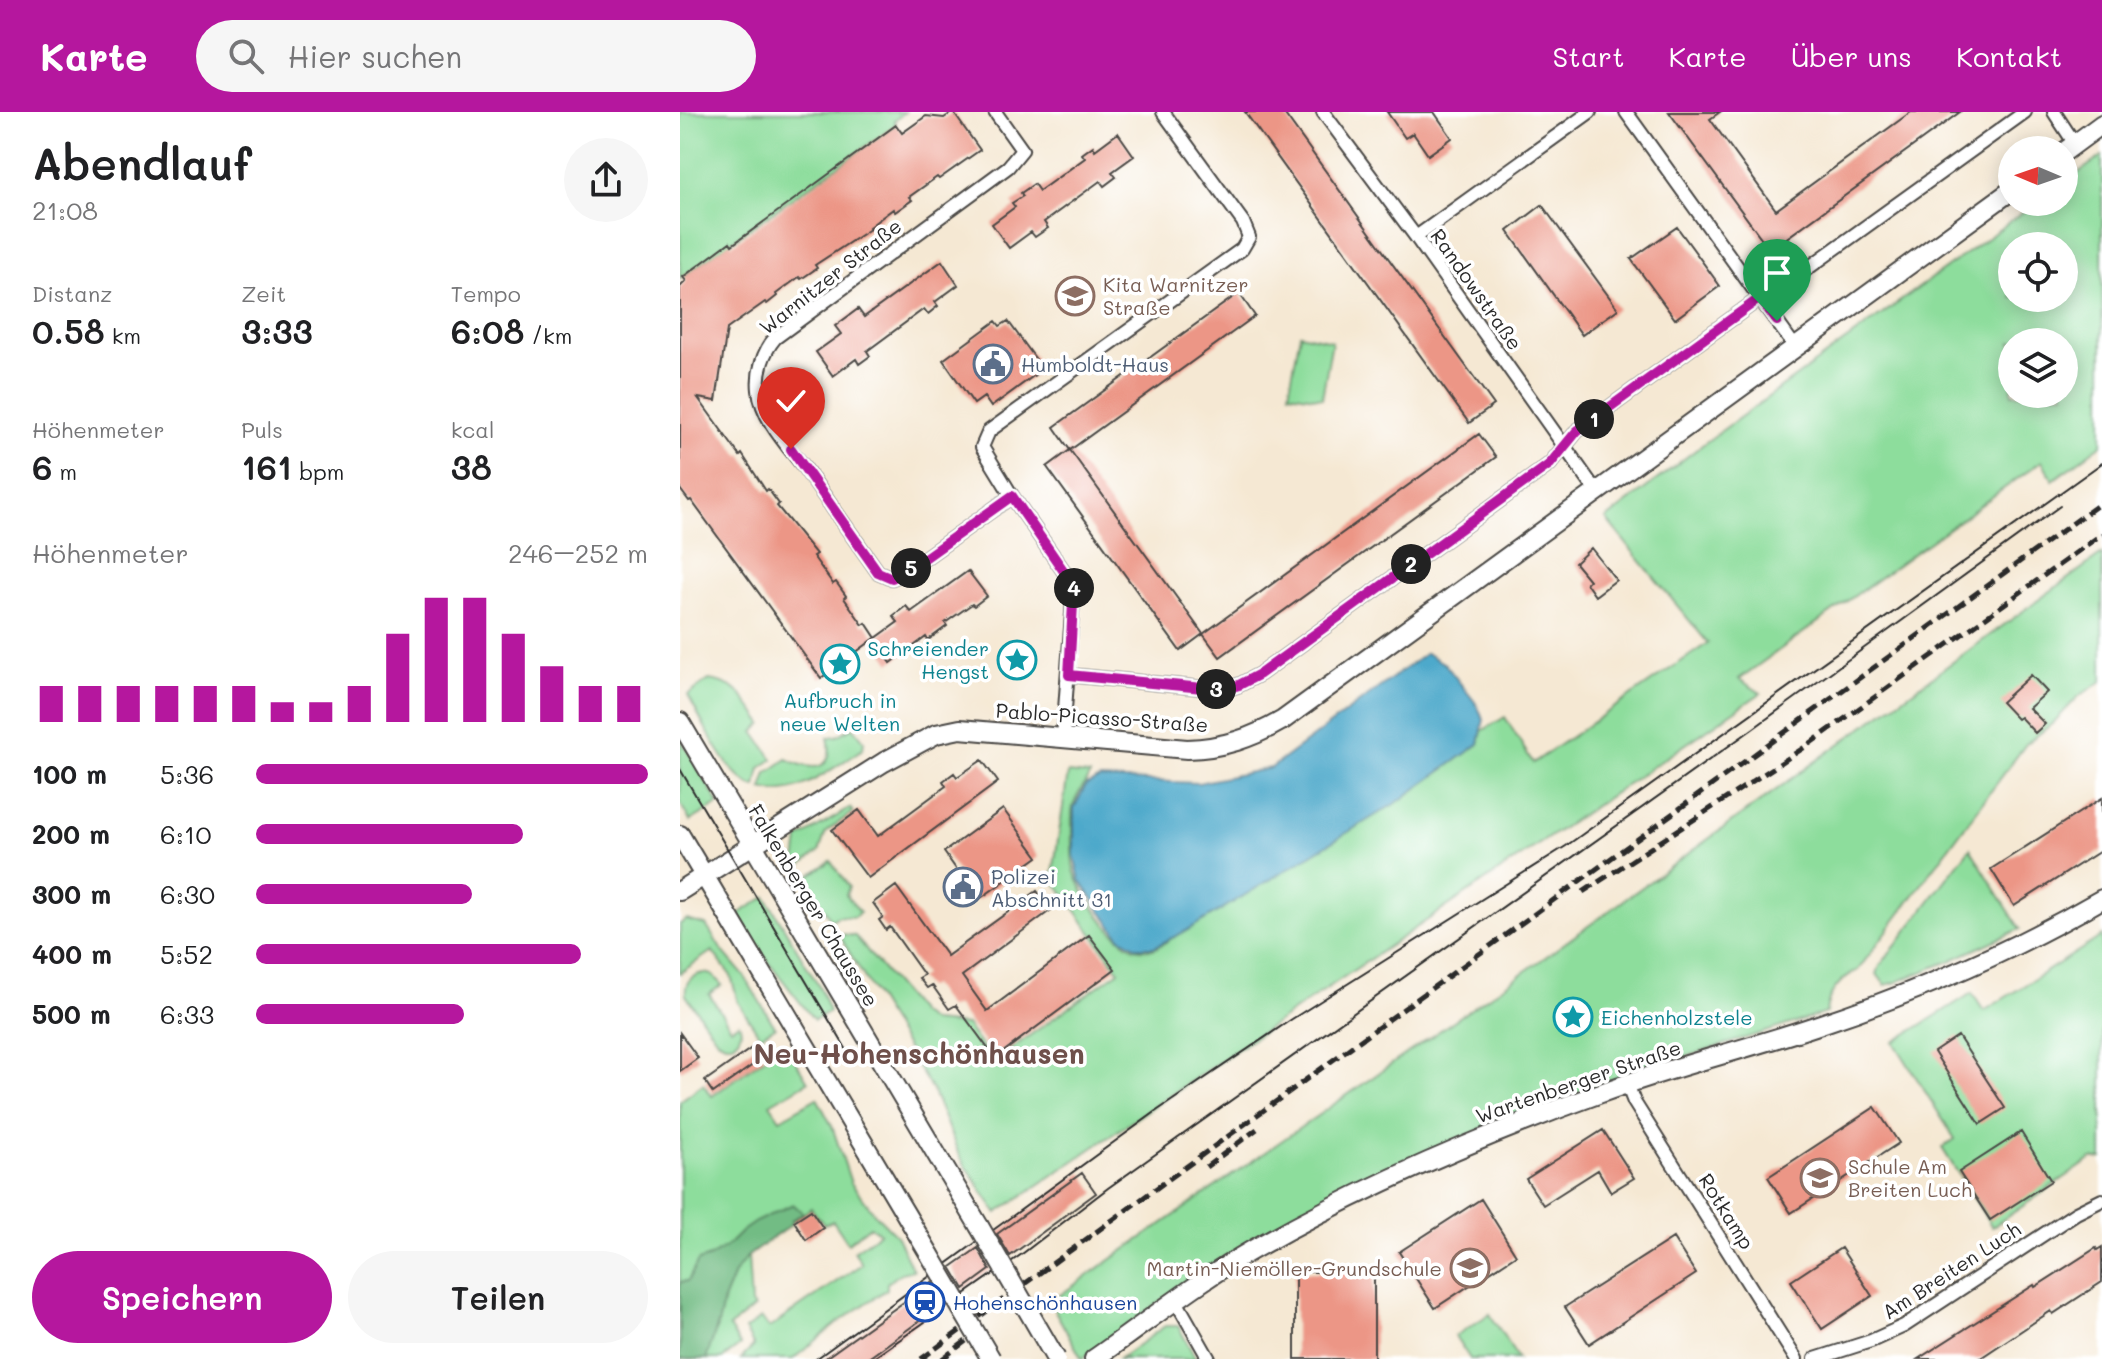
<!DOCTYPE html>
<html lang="de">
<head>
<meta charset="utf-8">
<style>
  :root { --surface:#fff; --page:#f6f6f6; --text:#202124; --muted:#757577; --accent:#b5179e }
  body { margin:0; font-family:Mali,sans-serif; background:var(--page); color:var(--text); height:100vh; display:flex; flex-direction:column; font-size:30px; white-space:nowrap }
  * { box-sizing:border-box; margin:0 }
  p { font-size:26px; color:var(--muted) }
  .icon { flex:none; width:44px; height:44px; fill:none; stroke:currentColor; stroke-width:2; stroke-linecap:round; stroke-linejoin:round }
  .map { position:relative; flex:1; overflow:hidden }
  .side { display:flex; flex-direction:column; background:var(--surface); width:680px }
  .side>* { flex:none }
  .needle { width:52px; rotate:272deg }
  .buttons { position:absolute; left:1318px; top:24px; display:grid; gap:16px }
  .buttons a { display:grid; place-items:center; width:80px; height:80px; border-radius:50%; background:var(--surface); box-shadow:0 4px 20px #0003; font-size:40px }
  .pin { position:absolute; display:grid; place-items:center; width:68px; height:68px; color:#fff; margin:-82px -34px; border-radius:50% 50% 50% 0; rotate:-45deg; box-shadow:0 0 8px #0007 }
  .pin .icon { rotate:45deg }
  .km { position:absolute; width:40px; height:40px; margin:-20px; border-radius:50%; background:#222; color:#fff; font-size:22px; line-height:40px; text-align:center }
  .round { display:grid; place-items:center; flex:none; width:84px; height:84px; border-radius:42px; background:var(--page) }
  .overview { display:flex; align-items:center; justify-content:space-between; height:136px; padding:0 32px }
  h1 { font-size:44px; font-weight:600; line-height:60px }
  .metrics { display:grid; grid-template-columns:repeat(3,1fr); gap:12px; height:136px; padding:8px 32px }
  .metrics div { display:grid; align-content:center }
  .metrics b { font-size:34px; font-weight:600 }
  .metrics small { font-size:22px; font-weight:400 }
  .metrics p { font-size:22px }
  .chart { height:224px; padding:16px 32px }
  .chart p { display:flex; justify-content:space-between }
  .chart svg { width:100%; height:144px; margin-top:8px; stroke:var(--accent); stroke-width:6 }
  .primary-button { display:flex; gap:16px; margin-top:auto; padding:16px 32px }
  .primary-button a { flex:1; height:92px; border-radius:48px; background:var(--accent); color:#fff; font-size:32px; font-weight:600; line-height:92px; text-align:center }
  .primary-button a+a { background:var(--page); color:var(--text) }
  ul { padding:0 32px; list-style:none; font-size:26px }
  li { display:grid; grid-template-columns:128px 96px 1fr; align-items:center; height:60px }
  li i { height:20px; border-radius:10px; background:var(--accent) }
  header { display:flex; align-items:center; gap:48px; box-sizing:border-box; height:112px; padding:0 40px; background:var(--accent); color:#fff }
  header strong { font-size:38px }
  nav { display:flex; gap:44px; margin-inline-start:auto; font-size:28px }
  .search { width:560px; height:72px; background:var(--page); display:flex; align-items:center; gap:20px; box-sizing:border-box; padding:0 28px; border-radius:44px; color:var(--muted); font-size:30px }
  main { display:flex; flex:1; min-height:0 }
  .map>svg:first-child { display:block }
  .green { fill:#8ddd9c; stroke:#5c8464; stroke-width:2; fill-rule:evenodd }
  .forest { fill:#72bc84; stroke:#4e7458; stroke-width:2 }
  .water { fill:#4da9cb; stroke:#3c6a7b; stroke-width:2 }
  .building { fill:#ec9686 }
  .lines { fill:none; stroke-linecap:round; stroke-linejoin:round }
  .street-casing { stroke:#494744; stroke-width:16 }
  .secondary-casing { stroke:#494744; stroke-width:22 }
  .street { stroke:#fff; stroke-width:12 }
  .secondary { stroke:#fff; stroke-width:18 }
  .tram { stroke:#2b2b2b; stroke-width:2 }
  .rail { stroke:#2b2b2b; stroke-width:5; stroke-dasharray:12 6; stroke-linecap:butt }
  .secondary-bridge-casing { stroke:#494744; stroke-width:22; stroke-linecap:butt }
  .secondary-bridge { stroke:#fff; stroke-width:18 }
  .route-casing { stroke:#fff; stroke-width:16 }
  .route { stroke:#b5179e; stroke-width:10 }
  .labels { text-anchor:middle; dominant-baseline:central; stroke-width:7; stroke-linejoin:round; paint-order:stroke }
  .street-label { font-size:20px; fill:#2b2b2b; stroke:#fff }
  .education-label { font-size:20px; fill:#785e54; stroke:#fff; text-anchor:start }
  .service-label { font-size:20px; fill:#4e5e75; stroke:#fff; text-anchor:start }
  .culture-label { font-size:20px; fill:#0d838f; stroke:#fff; text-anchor:end }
  .transit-label { font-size:20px; fill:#164399; stroke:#fff; text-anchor:start }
  .district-label { font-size:28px; font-weight:bold; fill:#6f504b; stroke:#fff }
</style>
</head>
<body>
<header>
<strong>Karte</strong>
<div class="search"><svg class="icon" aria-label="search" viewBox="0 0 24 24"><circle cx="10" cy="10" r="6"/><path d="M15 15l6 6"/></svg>Hier suchen</div>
<nav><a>Start</a><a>Karte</a><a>Über uns</a><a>Kontakt</a></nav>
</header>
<main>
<section class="side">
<div class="overview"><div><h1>Abendlauf</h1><p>21:08</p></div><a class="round"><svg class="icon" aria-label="share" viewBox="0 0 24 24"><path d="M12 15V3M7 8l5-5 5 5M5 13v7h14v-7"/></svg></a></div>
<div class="metrics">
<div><p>Distanz</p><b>0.58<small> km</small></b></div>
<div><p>Zeit</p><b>3:33</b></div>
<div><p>Tempo</p><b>6:08<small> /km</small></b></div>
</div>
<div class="metrics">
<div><p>Höhenmeter</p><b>6<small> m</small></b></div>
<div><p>Puls</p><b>161<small> bpm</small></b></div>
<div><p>kcal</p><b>38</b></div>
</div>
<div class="chart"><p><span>Höhenmeter</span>246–252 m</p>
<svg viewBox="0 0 160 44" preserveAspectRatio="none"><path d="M5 44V33M15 44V33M25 44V33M35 44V33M45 44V33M55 44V33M65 44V38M75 44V38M85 44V33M95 44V17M105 44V6M115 44V6M125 44V17M135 44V27M145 44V33M155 44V33"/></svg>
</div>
<ul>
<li><b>100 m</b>5:36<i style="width:100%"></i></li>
<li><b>200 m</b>6:10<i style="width:68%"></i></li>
<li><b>300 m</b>6:30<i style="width:55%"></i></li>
<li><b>400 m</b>5:52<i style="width:83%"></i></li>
<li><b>500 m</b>6:33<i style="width:53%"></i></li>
</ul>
<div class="primary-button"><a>Speichern</a><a>Teilen</a></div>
</section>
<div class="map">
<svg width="1422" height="1247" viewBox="0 0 1422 1247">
  <rect width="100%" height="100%" fill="#fff"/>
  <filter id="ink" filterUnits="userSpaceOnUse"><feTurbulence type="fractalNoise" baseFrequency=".0125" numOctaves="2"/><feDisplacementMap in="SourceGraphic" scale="16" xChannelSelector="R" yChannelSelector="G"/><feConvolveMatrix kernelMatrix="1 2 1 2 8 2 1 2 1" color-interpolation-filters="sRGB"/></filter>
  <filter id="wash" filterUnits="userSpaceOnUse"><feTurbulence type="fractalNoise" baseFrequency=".006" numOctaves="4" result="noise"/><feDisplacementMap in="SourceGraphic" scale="32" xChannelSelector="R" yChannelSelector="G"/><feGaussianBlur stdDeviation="1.8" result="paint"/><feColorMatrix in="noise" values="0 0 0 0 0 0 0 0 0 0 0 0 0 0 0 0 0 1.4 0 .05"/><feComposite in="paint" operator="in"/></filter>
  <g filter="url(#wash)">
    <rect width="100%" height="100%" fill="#f5e8d3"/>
    <!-- green -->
    <path class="green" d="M0 0H225L214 9 216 13 0 166Z
      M1422 44V332L1373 368 1362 349 1059 567 1081 581 317 1101 281 1047 253 980 162 828V822L175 824 240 902 252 910 286 913 313 950 439 859 376 771 373 761 388 661 410 663C404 674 392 689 392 702 392 718 391 737 393 752 396 776 433 828 455 836 461 838 468 837 474 837L719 689 799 632 802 619 825 605 853 651 1028 531 926 407 1026 330 1357 90H1384V71ZM1332 134H1384V186H1332ZM1332 230H1384V282H1332Z
      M620 222 652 229 642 286 609 281Z
      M1422 442V569L1398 585 1373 611 1346 632 1178 858C1161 866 1147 882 1146 901L921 971 807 1015 729 1050 493 1180 402 1247 370 1190 864 846Z
      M29 568C60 572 66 589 83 612L74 620 93 647 80 656 76 675C49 669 21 607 8 583Z
      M173 615 184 629 183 637C154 654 117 689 82 677L87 661 107 647C131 659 156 661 148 625L157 624Z
      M0 626 39 692 10 709 0 691Z
      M170 696 173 700 146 720 139 740 119 755 116 750 119 727Z
      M1290 736 1340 817 1272 848 1214 871 1205 873 1197 862 1200 854Z
      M151 749 169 775 166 783 180 800 174 805 159 804 151 808 126 766Z
      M86 785 141 878 149 900 134 908 77 835 58 802Z
      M6 808 26 813 41 837 65 865 95 915 80 924 58 890 51 864 32 839 0 861V812Z
      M1422 824V1047H1412L1312 1115 1262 1036 1275 1027 1214 930 1292 881 1304 899Z
      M24 861 32 863 42 873 29 882 51 916 59 911C63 919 60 927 52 932H45L37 928 6 883C4 870 12 863 24 861Z
      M105 931 128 970 90 992 100 1007 137 986 152 1014 171 1071 195 1102 216 1123 233 1158 221 1161 207 1171V1177L159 1210 113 1247H61L74 1234 65 1218 81 1206 89 1216 182 1152 174 1139 200 1121 190 1114 168 1131 153 1109 144 1113 131 1096 68 1144 71 1192 74 1196 49 1215 60 1233 42 1247H0V989L23 972 32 984Z
      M810 1202 838 1247H790L775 1224Z
      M485 1214H498L516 1247H439Z"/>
    <!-- forest -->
    <path class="forest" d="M113 1092 123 1101 111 1109 112 1112 68 1144 54 1162 44 1186 39 1209 26 1247H0V1170L8 1169 18 1149 30 1145 47 1134 62 1119 75 1110Z"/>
    <!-- water -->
    <path class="water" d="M746 541 765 552 795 590 804 607 799 632 719 689 506 819 474 835H457L440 825 420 798 400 768 394 744V696L406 673 420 667 518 671 591 656Z"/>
    <g id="blocks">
      <!-- building -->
      <path class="building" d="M273 0 300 38 259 67 257 65 229 85 232 88 215 100 213 97 189 115 190 117 135 153 137 156 121 167 119 165 96 182 97 184 87 192 85 190 47 217 36 289 18 286 60 344 62 342 86 379 88 377 99 392 97 394 136 442 133 444 153 472 156 470 166 484 164 486 183 513 186 511 196 526 218 510 213 504 226 494 231 500 288 459 307 484 294 494 292 492 265 511 267 514 248 528 246 525 211 551 194 527 141 566 11 388 9 389 0 377V175L6 169 3 165 50 130 52 133 216 13 222 21 246 4 264 6Z
        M565 0H603L814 293 789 311Z
        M707 0H754L772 26 748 43 733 21 725 26Z
        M989 0H1040L1030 7 1096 98 1231 0H1280L1090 138Z
        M438 21 454 44 432 60 436 65 424 74 420 69 364 110 368 116 355 125 351 120 329 136 312 112 335 95 332 91 343 84 341 81 354 72 359 79 405 46 402 42 413 34 415 38Z
        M862 93 938 197 902 223 828 119Z
        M997 115 1040 174 995 207 951 147Z
        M262 149 278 173 255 190 258 194 248 202 244 197 187 239 190 244 179 252 176 247 153 264 136 240 161 222 155 214 178 197 184 205Z
        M559 181 575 204 390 338 374 315Z
        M316 209 320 214 328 209 363 257 311 295 304 285 294 292 263 248Z
        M799 322 816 345 540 545 523 522Z
        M390 338 523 522 500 539 367 355Z
        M911 436 936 468 915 484 906 471 909 468 895 451Z
        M1351 563 1367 580 1349 596 1365 612 1355 621 1340 605 1337 607 1321 590Z
        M302 648 318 670 188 766 152 718 179 698 198 724 266 674 263 669 274 661 277 665Z
        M1422 686V738L1334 794 1311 757Z
        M323 697 358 745 298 788 264 740Z
        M216 774 267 844 357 779 371 798 282 864 307 899 409 823 435 857 315 946 276 893 269 897 252 873 247 876 239 866 244 863 210 815 206 818 199 808 203 805 193 791Z
        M0 921 18 946 0 959Z
        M1278 924 1325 996 1300 1012 1254 940Z
        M76 933 84 945 33 981 25 969Z
        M1195 995 1219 1031 1111 1101 1088 1065Z
        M923 1018 954 1066 931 1080 918 1058 863 1093 846 1067Z
        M1341 1020 1371 1069 1310 1108 1279 1060Z
        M402 1061 416 1081 330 1144 317 1122Z
        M801 1087 836 1143 755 1196 719 1140Z
        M131 1098 143 1116 126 1128 114 1109Z
        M993 1126 1016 1162 909 1232 885 1195Z
        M1422 1135V1170L1373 1202 1371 1199 1299 1247H1238L1354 1173 1355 1175 1416 1136 1417 1138Z
        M298 1136 310 1158 284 1177 271 1155Z
        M1161 1136 1192 1184 1142 1217 1111 1169Z
        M615 1160H694V1247H615Z
        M252 1170 264 1191 201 1237 187 1247H144Z"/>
    </g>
  </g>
  <g filter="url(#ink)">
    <use href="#blocks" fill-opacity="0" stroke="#494744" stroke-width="2"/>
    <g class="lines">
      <defs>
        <path id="street" d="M315 0 342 38 328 55 95 226C83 240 77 260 79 278 82 308 109 335 126 358 150 392 174 426 198 460L212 466 225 460 332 384 394 474 383 625
          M643 0 736 125 916 379
          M946 0 1115 235
          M1374 0 1395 32
          M736 125 910 0
          M332 384 302 335 309 319 562 137 569 125 563 110 483 0
          M389 563 543 578 559 573 580 562 870 352 897 319 1080 186 1099 177 1345 0
          M947 972 954 990 1116 1247
          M496 1189 529 1247
          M1135 1247 1191 1229 1224 1214 1396 1101 1422 1088"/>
        <path id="secondary" d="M1384 40 1422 12
          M0 610 299 1114
          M0 723 250 1143
          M0 779 204 650 256 622 280 617 507 637C543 636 572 626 603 608L1332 78
          M414 1247C467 1210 518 1169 574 1137 684 1074 802 1024 921 981 991 955 1064 938 1135 914 1235 881 1331 840 1422 787"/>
      </defs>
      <!-- street casing -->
      <use href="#street" class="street-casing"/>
      <!-- secondary casing -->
      <use href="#secondary" class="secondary-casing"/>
      <!-- street -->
      <use href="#street" class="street"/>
      <!-- secondary -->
      <use href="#secondary" class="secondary"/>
      <!-- tram -->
      <path class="tram" d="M0 657 168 940
        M136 1247 478 998 612 907 886 734 1422 351
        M192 1247 342 1142 428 1076 1074 616 1380 394"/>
      <!-- rail -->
      <path class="rail" d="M903 780 1125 635 1422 422
        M526 1055 577 1017
        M241 1247 1422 390
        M262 1247 286 1229"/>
      <defs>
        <path id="secondary-bridge" d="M299 1114 376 1247
          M250 1143 311 1247"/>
      </defs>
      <!-- secondary-bridge casing -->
      <use href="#secondary-bridge" class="secondary-bridge-casing"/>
      <!-- secondary-bridge -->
      <use href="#secondary-bridge" class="secondary-bridge"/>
    </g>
  </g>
  <g class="lines" filter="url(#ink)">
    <defs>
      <path id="route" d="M111 337 198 460 212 466 225 460 332 384 394 474 389 563 543 578 559 573 580 562 870 352 897 319 1080 186 1097 209"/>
    </defs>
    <!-- route casing -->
    <use href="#route" class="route-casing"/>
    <!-- route -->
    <use href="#route" class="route"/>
  </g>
  <!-- icons -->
  <defs>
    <symbol id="school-ring" viewBox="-11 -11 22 22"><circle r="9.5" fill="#fff" stroke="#8d6e63" stroke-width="1.5"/><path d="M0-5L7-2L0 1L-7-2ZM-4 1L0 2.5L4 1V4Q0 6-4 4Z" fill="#8d6e63"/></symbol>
    <symbol id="civic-ring" viewBox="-11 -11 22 22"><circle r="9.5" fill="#fff" stroke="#5c6f8a" stroke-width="1.5"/><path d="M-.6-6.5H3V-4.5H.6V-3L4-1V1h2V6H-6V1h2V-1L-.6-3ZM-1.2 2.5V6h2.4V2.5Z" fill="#5c6f8a"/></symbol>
    <symbol id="sight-ring" viewBox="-11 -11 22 22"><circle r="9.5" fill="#fff" stroke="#0f9aa8" stroke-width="1.5"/><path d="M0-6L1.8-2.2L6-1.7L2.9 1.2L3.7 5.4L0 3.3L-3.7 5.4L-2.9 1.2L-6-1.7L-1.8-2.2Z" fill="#0f9aa8"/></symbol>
    <symbol id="station-ring" viewBox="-11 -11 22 22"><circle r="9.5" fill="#fff" stroke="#1a4fb4" stroke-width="1.5"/><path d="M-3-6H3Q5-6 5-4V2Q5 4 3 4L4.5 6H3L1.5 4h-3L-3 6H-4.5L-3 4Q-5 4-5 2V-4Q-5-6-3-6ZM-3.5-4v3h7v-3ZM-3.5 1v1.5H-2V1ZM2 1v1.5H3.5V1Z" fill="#1a4fb4"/></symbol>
  </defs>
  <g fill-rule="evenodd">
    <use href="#school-ring" x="373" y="162" width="44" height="44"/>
    <use href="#civic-ring" x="291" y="230" width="44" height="44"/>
    <use href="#sight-ring" x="315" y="526" width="44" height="44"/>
    <use href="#sight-ring" x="138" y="530" width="44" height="44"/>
    <use href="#civic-ring" x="261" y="753" width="44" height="44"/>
    <use href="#sight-ring" x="871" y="883" width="44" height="44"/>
    <use href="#school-ring" x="1118" y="1044" width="44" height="44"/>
    <use href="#school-ring" x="768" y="1134" width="44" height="44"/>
    <use href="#station-ring" x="223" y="1168" width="44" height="44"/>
  </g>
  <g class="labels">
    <!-- street labels -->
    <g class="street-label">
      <text transform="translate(150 164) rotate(-38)">Warnitzer Straße</text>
      <text transform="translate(797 177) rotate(55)">Randowstraße</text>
      <text transform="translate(422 605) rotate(4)">Pablo-Picasso-Straße</text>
      <text transform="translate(134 793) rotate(59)">Falkenberger Chaussee</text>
      <text transform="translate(898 969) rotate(-19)">Wartenberger Straße</text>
      <text transform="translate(1047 1099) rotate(58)">Rotkamp</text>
      <text transform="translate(1271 1158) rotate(-33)">Am Breiten Luch</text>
    </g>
    <!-- education labels -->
    <g class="education-label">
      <text x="423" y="172">Kita Warnitzer<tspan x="423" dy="23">Straße</tspan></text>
      <text x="1168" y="1054">Schule Am<tspan x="1168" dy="23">Breiten Luch</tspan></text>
      <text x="762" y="1156" text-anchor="end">Martin-Niemöller-Grundschule</text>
    </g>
    <!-- service labels -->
    <g class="service-label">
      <text x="341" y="252">Humboldt-Haus</text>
      <text x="311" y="764">Polizei<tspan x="311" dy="23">Abschnitt 31</tspan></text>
    </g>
    <!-- culture labels -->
    <g class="culture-label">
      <text x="309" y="536">Schreiender<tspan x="309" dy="23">Hengst</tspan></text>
      <text x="160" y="588" text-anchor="middle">Aufbruch in<tspan x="160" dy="23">neue Welten</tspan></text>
      <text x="921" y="905" text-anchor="start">Eichenholzstele</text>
    </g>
    <!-- transit labels -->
    <g class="transit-label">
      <text x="273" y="1190">Hohenschönhausen</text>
    </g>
    <!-- district labels -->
    <g class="district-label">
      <text x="239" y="941">Neu-Hohenschönhausen</text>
    </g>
  </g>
</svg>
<div class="buttons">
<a><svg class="needle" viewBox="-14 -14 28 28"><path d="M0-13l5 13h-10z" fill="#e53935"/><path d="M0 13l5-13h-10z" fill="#757577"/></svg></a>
<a><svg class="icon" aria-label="locate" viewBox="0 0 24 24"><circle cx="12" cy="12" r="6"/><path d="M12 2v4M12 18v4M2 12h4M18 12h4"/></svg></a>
<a><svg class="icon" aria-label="layers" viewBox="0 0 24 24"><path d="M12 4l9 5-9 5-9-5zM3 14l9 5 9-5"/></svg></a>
</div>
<div class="pin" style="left:1097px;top:209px;background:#1e9e55"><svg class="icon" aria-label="arrive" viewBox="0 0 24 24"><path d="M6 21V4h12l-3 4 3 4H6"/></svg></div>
<div class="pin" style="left:111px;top:337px;background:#d93025"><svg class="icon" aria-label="check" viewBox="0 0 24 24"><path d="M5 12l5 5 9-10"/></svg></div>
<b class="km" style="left:914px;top:307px">1</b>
<b class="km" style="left:731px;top:452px">2</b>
<b class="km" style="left:536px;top:577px">3</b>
<b class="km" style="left:394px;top:476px">4</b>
<b class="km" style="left:231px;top:456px">5</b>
</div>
</main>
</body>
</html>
